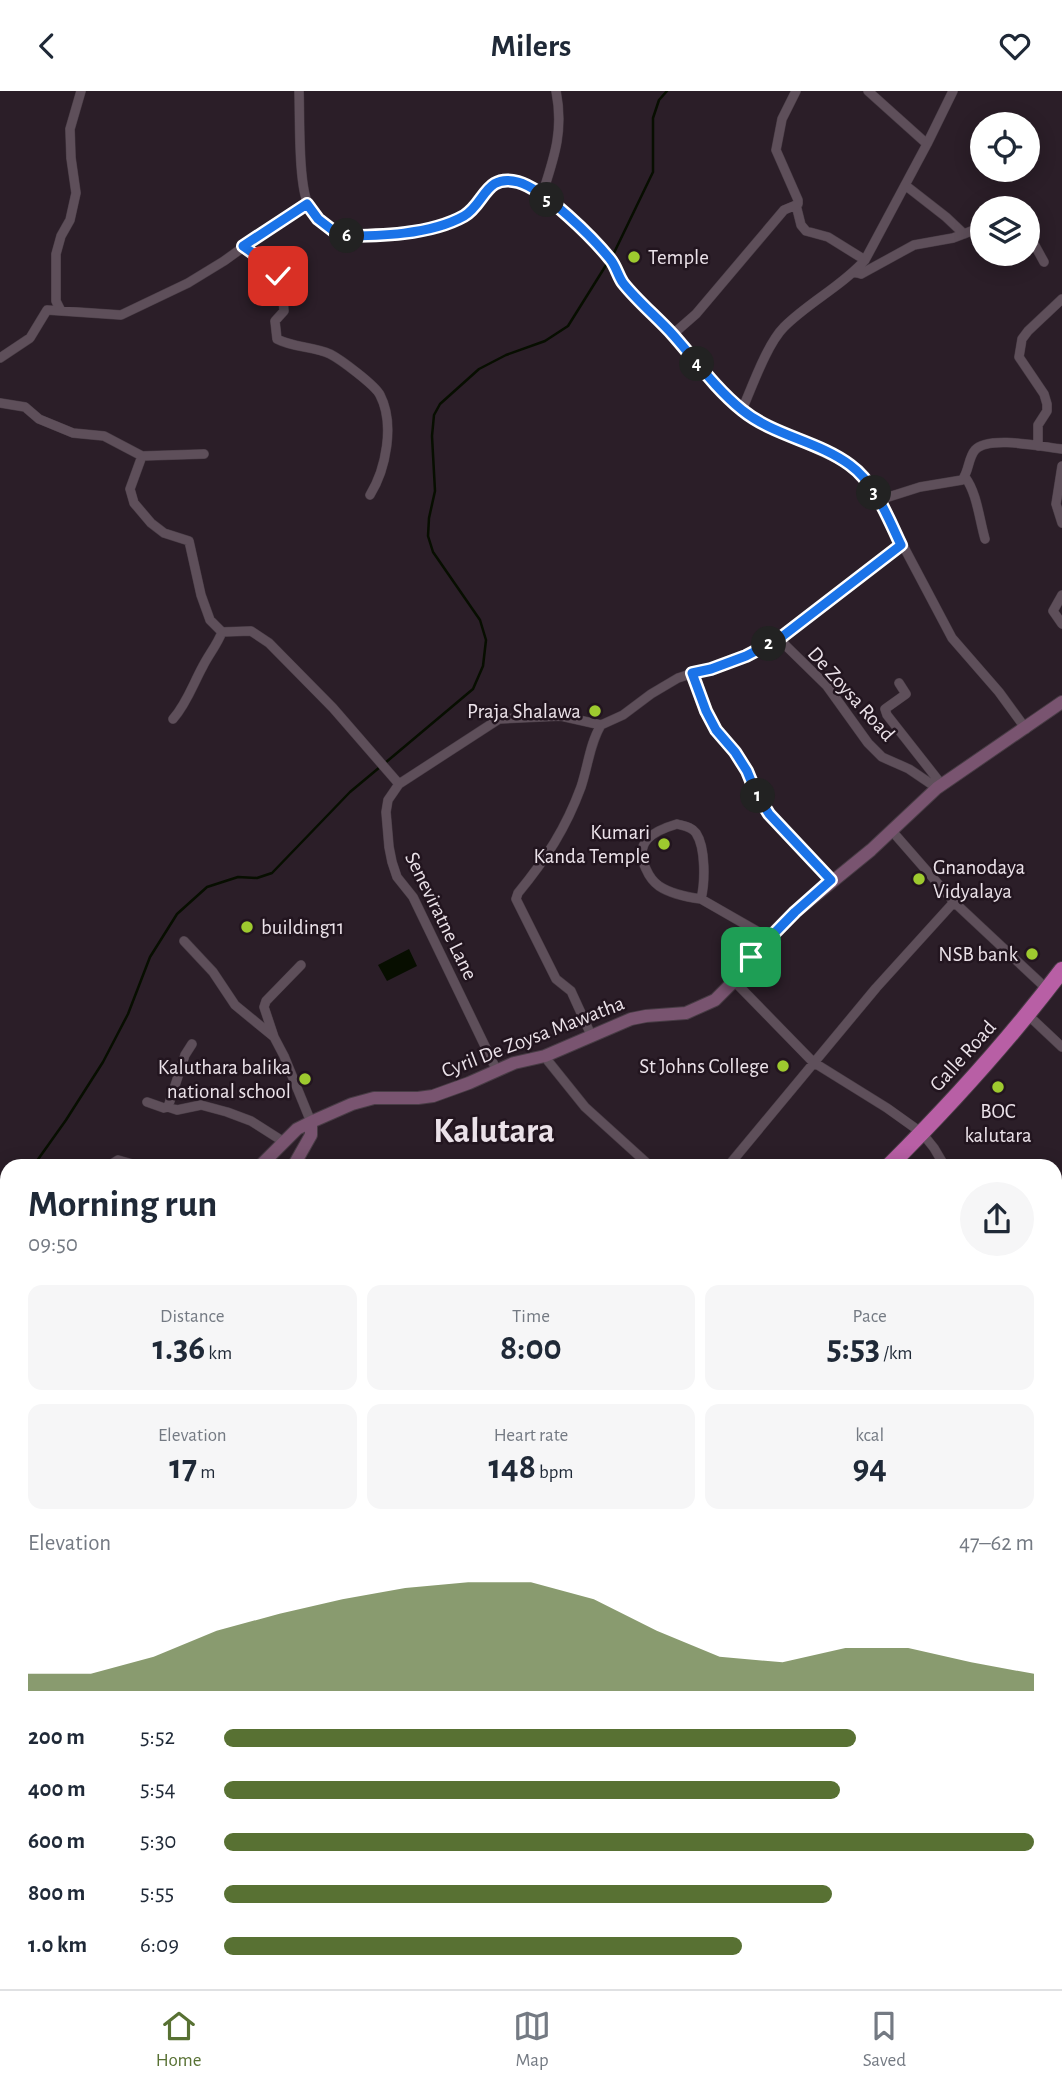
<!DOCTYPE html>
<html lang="en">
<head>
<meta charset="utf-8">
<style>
  :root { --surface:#fff; --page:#f6f6f7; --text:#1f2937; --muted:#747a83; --line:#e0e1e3; --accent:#587133 }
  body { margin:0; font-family:"Alegreya Sans",sans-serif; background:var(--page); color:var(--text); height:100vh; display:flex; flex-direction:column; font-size:26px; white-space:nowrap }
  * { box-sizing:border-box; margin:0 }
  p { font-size:23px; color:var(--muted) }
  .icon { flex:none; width:38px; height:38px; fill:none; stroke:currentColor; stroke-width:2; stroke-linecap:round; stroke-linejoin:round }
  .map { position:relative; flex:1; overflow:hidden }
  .sheet { position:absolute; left:0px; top:1068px; width:1062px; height:831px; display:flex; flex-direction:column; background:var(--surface); border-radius:21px 21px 0 0; box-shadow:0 4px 18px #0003 }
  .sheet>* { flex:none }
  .tools { position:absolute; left:970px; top:21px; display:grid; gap:14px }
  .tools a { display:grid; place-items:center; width:70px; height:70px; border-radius:50%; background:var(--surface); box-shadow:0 4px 18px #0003; font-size:35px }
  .pin { position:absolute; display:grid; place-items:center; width:60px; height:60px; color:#fff; margin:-30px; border-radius:14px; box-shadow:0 4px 10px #0006 }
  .km { position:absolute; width:35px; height:35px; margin:-18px; border-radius:50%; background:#222; color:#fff; font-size:19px; line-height:35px; text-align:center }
  .round { display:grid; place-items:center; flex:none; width:74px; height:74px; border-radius:37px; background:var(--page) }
  .head { display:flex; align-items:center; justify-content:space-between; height:119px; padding:0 28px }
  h1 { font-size:38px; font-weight:700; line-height:52px }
  .stats { display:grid; grid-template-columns:repeat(3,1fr); gap:10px; height:119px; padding:7px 28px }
  .stats div { display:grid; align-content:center; border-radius:14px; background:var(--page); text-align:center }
  .stats b { font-size:35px; font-weight:700 }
  .stats small { font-size:19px; font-weight:400 }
  .stats p { font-size:19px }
  .chart { height:196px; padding:14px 28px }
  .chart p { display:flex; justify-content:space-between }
  .chart svg { width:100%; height:126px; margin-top:7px; fill:var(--accent); opacity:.7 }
  ul { padding:0 28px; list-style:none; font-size:23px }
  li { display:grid; grid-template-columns:112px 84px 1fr; align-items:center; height:52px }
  li i { height:18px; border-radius:9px; background:var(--accent) }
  header { display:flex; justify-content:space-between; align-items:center; height:91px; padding:0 28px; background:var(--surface); font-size:32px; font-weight:700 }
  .tab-bar { display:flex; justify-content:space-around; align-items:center; height:98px; border-top:2px solid var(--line); background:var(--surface); font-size:19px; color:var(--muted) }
  .tab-bar a { display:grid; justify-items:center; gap:4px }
  .tab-bar .current { color:var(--accent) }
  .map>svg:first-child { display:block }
  .water { fill:#070e00 }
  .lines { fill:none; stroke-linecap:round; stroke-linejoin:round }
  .stream { stroke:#070e00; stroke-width:2.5 }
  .street-casing { stroke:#483c45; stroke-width:10 }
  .secondary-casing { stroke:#483c45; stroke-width:14 }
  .primary-casing { stroke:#483c45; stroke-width:16 }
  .highway-casing { stroke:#483c45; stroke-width:18 }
  .street { stroke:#5e4f5a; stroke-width:9 }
  .secondary { stroke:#795470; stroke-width:12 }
  .primary { stroke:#945987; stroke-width:14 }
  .highway { stroke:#b85fa5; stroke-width:16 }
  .rail { stroke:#bdb3bb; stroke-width:2.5; stroke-dasharray:3.5 7; stroke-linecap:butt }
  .route-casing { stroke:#fff; stroke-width:14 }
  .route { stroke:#1a73e8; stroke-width:9 }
  .poi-dot { fill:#9eca2f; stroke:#22151f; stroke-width:2.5 }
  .labels { text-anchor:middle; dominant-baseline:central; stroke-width:5; stroke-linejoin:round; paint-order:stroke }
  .poi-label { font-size:21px; fill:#ebe2e9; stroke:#22151f; text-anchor:end }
  .street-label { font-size:21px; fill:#ebe2e9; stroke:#22151f }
  .town-label { font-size:35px; font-weight:bold; fill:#ebe2e9; stroke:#22151f }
</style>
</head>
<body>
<header><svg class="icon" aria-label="back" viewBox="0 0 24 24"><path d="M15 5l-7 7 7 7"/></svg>Milers<svg class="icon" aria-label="heart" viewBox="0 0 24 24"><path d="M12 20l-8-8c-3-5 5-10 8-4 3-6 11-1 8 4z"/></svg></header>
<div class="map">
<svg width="1062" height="1898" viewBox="0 0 1062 1898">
  <rect width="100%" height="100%" fill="#2b1e28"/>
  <!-- water -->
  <path class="water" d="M409 858 417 875 387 890 378 874Z
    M0 1369 7 1376V1887L1 1888Z
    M1062 1433V1898H69L64 1893 60 1892H1055V1441Z"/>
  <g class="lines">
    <!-- stream -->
    <path class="stream" d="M612 166 653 81V27L659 9 667 0
      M385 672 473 598 483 575 486 549 480 529 433 461 428 445 429 427 435 400 432 345 434 324 440 313 479 278 506 264 545 250 568 235 608 171
      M34 1074 66 1029 103 971 128 923 150 866 177 823 207 796 238 786 257 787 272 782 350 701 380 676
      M0 1127 7 1115"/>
    <defs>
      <path id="street" d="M299 0C300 25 298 96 309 115 317 128 328 136 340 145L390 142 439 136 451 132 468 122 491 94 506 89 517 91 528 95 566 124 610 168 622 191 675 247 709 287 742 319 761 332 852 375 867 392 879 409 952 547 999 601 1026 638
        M868 0 927 53
        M905 94 946 126 964 143
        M542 104C554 67 564 40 556 0
        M796 114 798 113V109L776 59 782 28 796 0
        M1027 140 1044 171
        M243 155C259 165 278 177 283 197 284 204 283 212 284 220L275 230 277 248C294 257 313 255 330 263 340 268 375 294 380 304 395 333 386 378 370 404
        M854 181 861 183 914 154 953 147 982 136
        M61 220 56 210V163L61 145 70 129 76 102 71 67 70 38 81 0
        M672 244 696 223 784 119 796 114 801 134 806 140 828 146 865 169
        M0 267 30 247 47 219 121 224 188 192 224 170 288 124 307 112
        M0 312 25 316 39 328 73 342 104 345 142 365 130 398 134 412 151 432 164 442 189 450 201 504 210 529 222 541 251 540 269 552 333 617 399 693
        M742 319C752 296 767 253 784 236 809 211 842 195 865 169L927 53 953 0
        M1038 355V334L1047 320V313L1044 303 1019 266 1022 248 1028 240 1062 208
        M142 365 204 363
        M1062 375 1056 413 1062 432
        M965 386C977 402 979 427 985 448
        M879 409 920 396 962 389C969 381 968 367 975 359 989 344 1043 356 1062 358
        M1062 504 1053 520 1062 533
        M779 548 827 595 868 652 882 666 909 678 937 697
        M692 582 706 620 716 639 735 661 747 680 756 702 769 723 831 789
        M899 592 906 603 885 618 887 624 942 694
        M173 628C187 612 193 593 203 575 209 563 217 554 222 541
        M601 634 623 624 651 603 678 587 746 565 779 548 901 454
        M892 740 954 811 1048 899
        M701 808C686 806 671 803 659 795 652 790 649 785 646 778 633 751 653 740 677 733 684 735 692 736 696 742 706 757 705 792 701 808L769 847
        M184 850 213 881 235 914 274 946 284 965 311 1031
        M734 890 813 971 887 1017 922 1042 934 1057 944 1074
        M1028 924 1062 956
        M274 946 264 916 266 910 301 874
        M592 946 571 900 556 888 516 808 518 802C546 768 566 737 581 696 588 675 590 652 601 634
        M545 965 548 970 585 1016 649 1074
        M497 980 413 806 397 786 392 771 389 756 386 721 388 709 399 693 499 628 561 625 601 634
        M147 1011 164 1017 168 1016 185 964 192 953
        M168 1016 177 1019 201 1014 227 1021 251 1030 284 1051
        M110 1074 118 1069 136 1074
        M729 1074 876 897 954 811
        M1055 1102 1062 1095"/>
      <path id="secondary" d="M261 1074 297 1038 311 1031 352 1013 374 1007H418L433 1005 469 992 514 972 545 965 631 928 646 925 686 922 715 909 734 890 751 866 769 847 795 821 871 759 937 697 1062 611
        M294 1074 311 1044V1031"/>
      <path id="primary" d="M0 1335 7 1337"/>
      <path id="highway" d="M890 1074C951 1013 1010 948 1062 879
        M107 1898 115 1892"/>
    </defs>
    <!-- street casing -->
    <use href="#street" class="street-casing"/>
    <!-- secondary casing -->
    <use href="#secondary" class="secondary-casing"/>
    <!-- primary casing -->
    <use href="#primary" class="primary-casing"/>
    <!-- highway casing -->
    <use href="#highway" class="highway-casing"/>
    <!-- street -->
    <use href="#street" class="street"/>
    <!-- secondary -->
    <use href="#secondary" class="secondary"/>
    <!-- primary -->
    <use href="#primary" class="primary"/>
    <!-- highway -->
    <use href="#highway" class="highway"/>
    <!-- rail -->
    <path class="rail" d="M1055 1273 1062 1262
      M152 1898 160 1892
      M171 1898 180 1892"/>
  </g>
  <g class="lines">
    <defs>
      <path id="route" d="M278 185 271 175 243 155 307 113 318 128 340 145C379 145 430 144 464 125 485 113 485 82 518 91 544 98 593 147 610 168 616 175 618 185 623 192 638 211 658 227 674 245 696 270 716 298 742 319 774 345 818 350 850 374 875 392 888 427 901 454L779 548 746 565 711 578 692 582 706 620 716 639 735 661 747 680 756 702 769 723 831 789 795 821 751 866"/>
    </defs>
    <!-- route casing -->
    <use href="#route" class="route-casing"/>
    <!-- route -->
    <use href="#route" class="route"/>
  </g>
  <!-- markers -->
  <g class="poi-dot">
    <circle cx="634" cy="166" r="7"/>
    <circle cx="595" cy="620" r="7"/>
    <circle cx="664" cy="753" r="7"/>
    <circle cx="919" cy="788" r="7"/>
    <circle cx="247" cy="836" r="7"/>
    <circle cx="1032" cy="863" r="7"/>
    <circle cx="783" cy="975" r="7"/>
    <circle cx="305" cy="988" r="7"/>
    <circle cx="998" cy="996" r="7"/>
  </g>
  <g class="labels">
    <!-- poi labels -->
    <g class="poi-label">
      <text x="648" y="166" text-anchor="start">Temple</text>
      <text x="581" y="620">Praja Shalawa</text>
      <text x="650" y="741">Kumari<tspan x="650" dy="24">Kanda Temple</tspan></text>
      <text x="933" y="776" text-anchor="start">Gnanodaya<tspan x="933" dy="24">Vidyalaya</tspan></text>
      <text x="261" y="836" text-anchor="start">building11</text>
      <text x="1018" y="863">NSB bank</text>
      <text x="769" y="975">St Johns College</text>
      <text x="291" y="976">Kaluthara balika<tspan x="291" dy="24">national school</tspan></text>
      <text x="998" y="1020" text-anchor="middle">BOC<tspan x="998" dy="24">kalutara</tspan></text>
    </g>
    <!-- street labels -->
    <g class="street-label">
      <text transform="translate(851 603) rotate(48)">De Zoysa Road</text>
      <text transform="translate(441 825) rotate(64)">Seneviratne Lane</text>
      <text transform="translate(533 946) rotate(-21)">Cyril De Zoysa Mawatha</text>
      <text transform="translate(963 965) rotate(-48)">Galle Road</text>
    </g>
    <!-- town labels -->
    <g class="town-label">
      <text x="494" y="1040">Kalutara</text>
    </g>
  </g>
</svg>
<div class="tools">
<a><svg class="icon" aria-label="locate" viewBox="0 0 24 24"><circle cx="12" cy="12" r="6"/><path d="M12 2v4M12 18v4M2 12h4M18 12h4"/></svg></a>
<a><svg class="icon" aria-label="layers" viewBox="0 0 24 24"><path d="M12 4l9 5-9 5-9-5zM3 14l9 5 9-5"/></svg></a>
</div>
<div class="pin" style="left:751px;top:866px;background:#1e9e55"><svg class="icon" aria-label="arrive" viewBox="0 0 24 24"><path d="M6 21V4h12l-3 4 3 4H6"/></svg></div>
<div class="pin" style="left:278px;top:185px;background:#d93025"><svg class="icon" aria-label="check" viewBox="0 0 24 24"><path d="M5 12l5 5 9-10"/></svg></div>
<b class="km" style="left:758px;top:705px">1</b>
<b class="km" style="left:769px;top:553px">2</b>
<b class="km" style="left:874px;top:402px">3</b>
<b class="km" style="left:697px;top:273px">4</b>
<b class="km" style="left:547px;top:109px">5</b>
<b class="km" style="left:347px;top:145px">6</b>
<section class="sheet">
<div class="head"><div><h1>Morning run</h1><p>09:50</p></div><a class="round"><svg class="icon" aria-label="share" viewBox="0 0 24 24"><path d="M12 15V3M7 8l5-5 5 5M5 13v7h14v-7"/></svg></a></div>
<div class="stats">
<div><p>Distance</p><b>1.36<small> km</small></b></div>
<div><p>Time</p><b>8:00</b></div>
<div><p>Pace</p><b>5:53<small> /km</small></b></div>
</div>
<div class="stats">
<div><p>Elevation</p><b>17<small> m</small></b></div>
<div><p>Heart rate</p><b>148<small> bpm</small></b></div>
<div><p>kcal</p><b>94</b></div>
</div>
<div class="chart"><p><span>Elevation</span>47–62 m</p>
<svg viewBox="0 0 160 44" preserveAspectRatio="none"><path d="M0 44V38L10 38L20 32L30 23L40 17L50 12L60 8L70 6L80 6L90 12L100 23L110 32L120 34L130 29L140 29L150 34L160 38V44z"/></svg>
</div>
<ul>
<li><b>200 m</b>5:52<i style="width:78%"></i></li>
<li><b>400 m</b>5:54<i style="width:76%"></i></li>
<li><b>600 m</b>5:30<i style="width:100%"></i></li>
<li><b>800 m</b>5:55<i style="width:75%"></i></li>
<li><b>1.0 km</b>6:09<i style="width:64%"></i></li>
</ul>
</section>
</div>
<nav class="tab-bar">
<a class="current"><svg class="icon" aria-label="home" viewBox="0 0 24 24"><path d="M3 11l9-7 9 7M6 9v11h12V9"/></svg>Home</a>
<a><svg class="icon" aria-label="map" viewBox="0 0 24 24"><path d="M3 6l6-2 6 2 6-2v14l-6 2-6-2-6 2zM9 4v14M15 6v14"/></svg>Map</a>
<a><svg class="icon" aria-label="saved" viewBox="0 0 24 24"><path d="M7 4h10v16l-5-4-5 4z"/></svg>Saved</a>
</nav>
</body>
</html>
